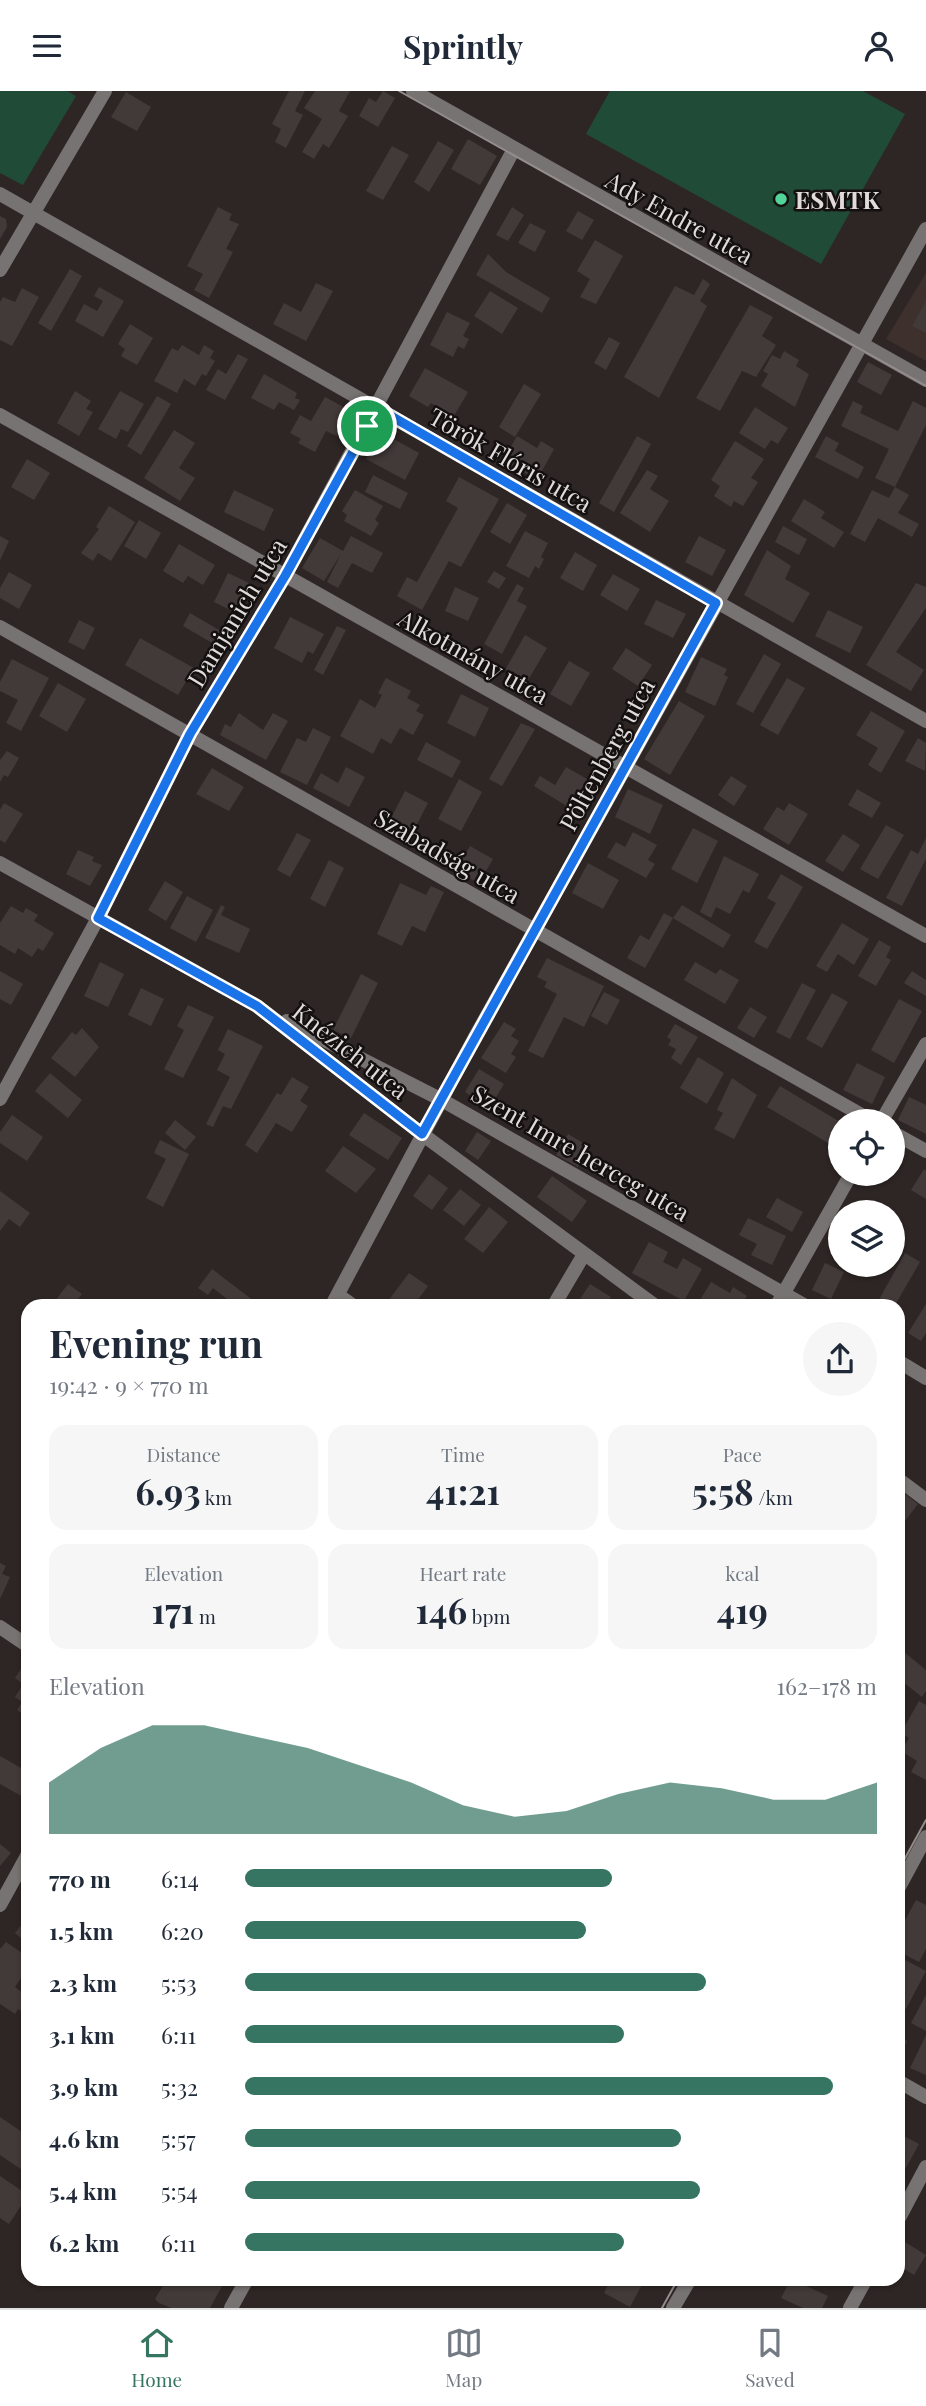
<!DOCTYPE html>
<html lang="en">
<head>
<meta charset="utf-8">
<style>
  :root { --surface:#fff; --page:#f6f6f7; --text:#1f2937; --muted:#747a83; --line:#e0e1e3; --accent:#367562 }
  body { margin:0; font-family:"Playfair Display",serif; background:var(--page); color:var(--text); height:100vh; display:flex; flex-direction:column; font-size:26px; white-space:nowrap }
  * { box-sizing:border-box; margin:0 }
  p { font-size:23px; color:var(--muted) }
  .icon { flex:none; width:38px; height:38px; fill:none; stroke:currentColor; stroke-width:2; stroke-linecap:round; stroke-linejoin:round }
  .map { position:relative; flex:1; overflow:hidden }
  .drawer { position:absolute; left:21px; top:1208px; width:884px; height:987px; display:flex; flex-direction:column; background:var(--surface); border-radius:21px; box-shadow:0 2px 5px #0004 }
  .drawer>* { flex:none }
  .buttons { position:absolute; left:828px; top:1018px; display:grid; gap:14px }
  .buttons a { display:grid; place-items:center; width:77px; height:77px; border-radius:50%; background:var(--surface); box-shadow:0 2px 5px #0004; font-size:35px }
  .pin { position:absolute; display:grid; place-items:center; width:60px; height:60px; color:#fff; margin:-30px; border:4px solid #fff; border-radius:50%; box-shadow:0 2px 7px #0007 }
  .round { display:grid; place-items:center; flex:none; width:74px; height:74px; border-radius:37px; background:var(--page) }
  .summary { display:flex; align-items:center; justify-content:space-between; height:119px; padding:0 28px }
  h1 { font-size:38px; font-weight:700; line-height:52px }
  .stats { display:grid; grid-template-columns:repeat(3,1fr); gap:10px; height:119px; padding:7px 28px }
  .stats div { display:grid; align-content:center; border-radius:18px; background:var(--page); text-align:center }
  .stats b { font-size:35px; font-weight:700 }
  .stats small { font-size:19px; font-weight:400 }
  .stats p { font-size:19px }
  .chart { height:196px; padding:14px 28px }
  .chart p { display:flex; justify-content:space-between }
  .chart svg { width:100%; height:126px; margin-top:7px; fill:var(--accent); opacity:.7 }
  ul { padding:0 28px; list-style:none; font-size:23px }
  li { display:grid; grid-template-columns:112px 84px 1fr; align-items:center; height:52px }
  li i { height:18px; border-radius:9px; background:var(--accent) }
  header { display:flex; justify-content:space-between; align-items:center; height:91px; padding:0 28px; background:var(--surface); font-size:32px; font-weight:700 }
  .tab-bar { display:flex; justify-content:space-around; align-items:center; height:98px; border-top:2px solid var(--line); background:var(--surface); font-size:19px; color:var(--muted) }
  .tab-bar a { display:grid; justify-items:center; gap:4px }
  .tab-bar .on { color:var(--accent) }
  .map>svg:first-child { display:block }
  .built { fill:#3d302d }
  .green { fill:#204c37 }
  .building { fill:#423a39 }
  .lines { fill:none; stroke-linecap:round; stroke-linejoin:round }
  .minor { stroke:#777372; stroke-width:14 }
  .tertiary { stroke:#777372; stroke-width:14 }
  .tram { stroke:#928c8b; stroke-width:2 }
  .route-casing { stroke:#fff; stroke-width:14 }
  .route { stroke:#1a73e8; stroke-width:9 }
  .poi-dot { fill:#52d397; stroke:#141010; stroke-width:2.5 }
  .labels { text-anchor:middle; dominant-baseline:central; stroke-width:5; stroke-linejoin:round; paint-order:stroke }
  .poi-label { font-size:24px; font-weight:bold; fill:#e1dcdb; stroke:#141010; text-anchor:start }
  .street-label { font-size:24px; fill:#e1dcdb; stroke:#141010 }
</style>
</head>
<body>
<header><svg class="icon" aria-label="menu" viewBox="0 0 24 24"><path d="M4 6h16M4 12h16M4 18h16"/></svg>Sprintly<svg class="icon" aria-label="person" viewBox="0 0 24 24"><circle cx="12" cy="8" r="4"/><path d="M4 21q1-7 8-7t8 7"/></svg></header>
<div class="map">
<svg width="926" height="2217" viewBox="0 0 926 2217">
  <rect width="100%" height="100%" fill="#2e2625"/>
  <!-- built -->
  <path class="built" d="M926 182V270L886 248Z"/>
  <!-- green -->
  <path class="green" d="M0 0H67L76 5 23 94 0 82Z
    M610 0H863L905 23 821 173 586 43Z"/>
  <!-- building -->
  <path class="building" d="M289 0H305L295 20 303 24 286 57 275 51 281 38 272 33Z
    M315 0H350L339 20 348 25 329 57 323 53 314 68 302 61 322 28 304 17Z
    M383 0 395 7 378 36 359 25 369 7 376 11Z
    M126 1 151 16 137 40 111 26Z
    M468 48 497 65 480 94 451 78Z
    M438 50 454 59 429 101 414 91Z
    M392 55 409 64 383 109 366 100Z
    M218 116 232 123 229 129 239 133 226 158 233 161 209 207 194 199 203 183 187 175Z
    M512 116 524 124 508 150 496 144Z
    M578 120 594 129 582 149 566 140Z
    M0 125 6 128 7 136 0 148Z
    M530 132 546 140 535 161 518 152Z
    M595 149 623 165 596 213 580 206 590 188 577 180Z
    M488 163 506 181 550 207 542 222 476 184Z
    M70 178 82 185 51 240 38 232Z
    M703 188 710 193 700 210 707 215 659 307 624 286 675 195 694 204Z
    M316 192 333 200 306 250 273 233 284 212 301 221Z
    M99 196 124 210 103 246 75 230 84 213 97 220 103 210 94 205Z
    M22 197 39 206 12 255 0 249V211L3 206 15 211Z
    M490 200 518 217 502 243 474 225Z
    M926 210V242L912 235Z
    M750 214 773 226 762 245 776 254 756 286 742 280 720 320 696 307Z
    M447 221 470 232 463 245 469 248 464 258 458 255 453 266 430 254Z
    M130 233 153 247 137 274 121 265 125 258 118 253Z
    M609 246 620 252 606 279 594 272Z
    M182 254 199 264 204 254 214 260 210 267 215 270 206 285 202 283 195 295 184 288 177 302 154 290 172 257 178 260Z
    M784 260 799 269 796 275 809 283 795 316 761 295 768 283 763 280 772 264 780 268Z
    M238 263 248 268 225 309 206 299 218 278 226 283Z
    M868 271 892 284 881 304 857 291Z
    M425 277 468 301 454 325 431 312 428 316 409 305Z
    M264 283 297 302 295 307 300 309 294 319 279 311 274 319 251 307Z
    M524 293 541 303 515 346 499 336Z
    M75 300 91 310 86 318 93 321 79 345 57 332Z
    M120 300 144 313 128 341 121 338 116 348 98 338Z
    M157 305 171 313 141 364 127 355Z
    M325 306 349 319V326L337 345 326 340 315 361 298 352 301 348 290 342 300 324 311 330Z
    M853 310 863 315 860 322 898 340 913 310 926 317V334L895 396 909 404 898 422 919 433 912 446 878 427 865 451 850 443 872 399 889 407 895 396 875 387 889 358 841 335Z
    M755 316 788 337 778 353 771 349 765 358 739 342Z
    M174 339 195 352 179 377 195 387 180 410 144 387Z
    M381 341 419 362 405 389 366 368Z
    M517 345 537 357 541 350 554 358 537 389 503 369Z
    M637 345 651 353 614 421 599 412Z
    M826 345 839 352 835 360 864 376 858 388 815 366Z
    M735 350 764 368 751 387 758 391 743 415 734 410 731 416 714 405 720 395 711 389Z
    M27 368 50 382 34 409 11 396Z
    M647 379 658 385 650 398 669 410 650 441 620 422Z
    M373 384 408 402 400 418 365 401Z
    M459 386 499 408 461 476 449 470 422 519 397 505 407 486 417 491 458 417 446 410Z
    M234 399 274 418 264 440 224 421Z
    M355 399 383 415 375 429 379 432 371 445 344 430 347 424 342 420Z
    M804 408 825 421 821 427 844 441 834 457 791 430Z
    M507 412 527 424 510 453 490 441Z
    M109 415 135 431 111 470 98 462 93 470 81 462 99 438 96 436Z
    M139 429 161 442 146 468 124 455Z
    M783 435 807 448 799 464 775 451Z
    M525 440 548 452 541 466 544 468 539 478 535 475 529 487 506 475Z
    M0 445 9 450 0 469Z
    M351 445 383 462 372 482 352 472 338 497 327 491 341 463 324 490 302 477 320 447 343 460Z
    M699 445 726 459 712 485 685 471Z
    M179 453 215 474 203 494 188 485 183 492 163 480Z
    M767 459 791 475 785 488 810 502 793 532 744 504Z
    M575 461 597 474 583 500 560 487Z
    M494 480 506 487 499 498 487 491Z
    M9 481 32 494 19 518 0 507V497Z
    M228 482 249 492 234 521 214 511Z
    M613 483 640 498 627 520 600 504Z
    M916 492 926 496V517L896 561 924 579 911 600 866 574Z
    M517 493 524 497 517 510 527 515 502 563 484 553Z
    M455 496 479 507 468 530 445 520Z
    M656 509 686 523 673 547 644 533Z
    M828 519 863 536 850 562 815 545Z
    M190 522 226 543 219 556 183 535Z
    M290 526 324 543 313 563 308 560 302 572 274 557Z
    M79 529 95 537 84 559 68 551Z
    M337 535 346 539 323 584 314 579Z
    M525 544 547 557 527 591 505 579Z
    M140 547 194 577 178 604 125 574Z
    M626 557 652 574 638 595 612 578Z
    M764 563 781 573 753 622 736 613Z
    M701 566 727 578 724 584 728 586 715 615 685 601Z
    M12 568 49 587 21 640 6 632 18 609 0 600V591Z
    M569 570 590 582 571 615 550 603Z
    M386 587 411 600 407 607 420 614 416 620 424 624 413 644 400 637 391 653 381 647 373 663 340 645 360 608 375 617 382 604 378 602Z
    M787 587 805 597 778 644 760 634Z
    M58 592 86 608 67 641 39 625Z
    M461 603 489 617 475 646 447 632Z
    M679 610 705 625 670 684 644 668Z
    M871 620 905 640 881 682 868 674 878 657 856 644Z
    M239 622 263 639 273 622 288 630 266 669 220 644 225 633 231 636Z
    M521 632 535 638 502 695 489 688Z
    M313 637 331 646 307 694 280 681 297 647 306 651Z
    M918 647 926 652 925 680 905 670Z
    M426 651 461 670 452 687 417 669Z
    M7 660 19 667 8 686 4 684 0 691V669Z
    M346 676 365 686 349 716 313 697 321 682 338 692Z
    M566 676 587 688 570 717 534 695 540 685 555 694Z
    M212 677 244 696 229 720 196 703Z
    M731 685 747 695 734 715 718 704Z
    M459 688 482 701 461 740 438 728Z
    M628 698 663 714 650 743 615 726Z
    M857 698 881 712 872 727 848 714Z
    M405 700 428 712 414 739 391 727Z
    M4 712 23 723 5 752 0 749V719Z
    M789 712 808 723 789 754 763 738 777 716 784 720Z
    M886 734 904 744 878 788 860 778Z
    M693 737 718 750 697 792 671 778Z
    M633 741 657 754 648 769 655 773 646 787 607 766 616 751 625 756Z
    M297 742 311 749 290 786 277 779Z
    M843 743 860 754 843 781 825 770Z
    M926 747V768L902 815 886 807 911 759 918 763Z
    M470 755 493 768 479 792 456 780Z
    M78 759 94 766 92 770 102 774 90 795 66 783Z
    M724 765 759 783 749 802 743 799 730 823 716 816 711 827 700 821Z
    M329 769 344 777 325 816 310 808Z
    M588 772 619 789 603 818 572 802Z
    M781 783 803 796 767 858 754 851 776 812 767 807Z
    M165 790 183 801 166 830 148 819Z
    M400 792 426 804 431 795 444 801 425 841 412 835 402 855 377 843Z
    M187 805 213 819 196 851 170 837Z
    M221 814 225 816 221 824 250 838 239 862 205 847Z
    M682 814 731 844 723 857 673 827Z
    M11 815 23 822 26 817 38 824 34 830 54 842 43 860 38 857 32 866 18 857 15 863 0 854V832Z
    M664 822 673 827 645 877 627 867 640 844 649 849Z
    M842 832 869 848 854 874 838 863 827 881 816 875Z
    M879 849 891 856 886 866 891 869 876 895 858 885Z
    M547 867 604 895 584 936 564 926 543 967 528 960 557 903 544 896 547 891 537 886Z
    M100 871 124 883 108 916 84 905Z
    M695 871 716 883 720 878 739 889 725 913 684 889Z
    M0 880 23 893 11 914 0 908Z
    M912 880 926 889V905L904 892Z
    M361 883 378 892 351 947 333 939Z
    M802 892 816 899 790 948 776 941Z
    M141 897 164 908 151 935 128 924Z
    M604 901 620 909 607 934 591 925Z
    M832 902 848 911 822 957 806 948Z
    M899 908 922 920 894 972 871 959Z
    M188 914 214 926 183 987 164 978 184 939 177 935Z
    M750 916 767 926 754 947 737 937Z
    M504 931 516 938 511 945 519 950 511 963 516 966 506 982 481 967Z
    M675 933 698 946 681 974 671 967 676 958 668 954 671 949 667 946Z
    M82 937 99 956 75 986 51 967 72 941 76 944Z
    M228 938 263 955 231 1018 223 1015 213 1036 206 1033 230 986 217 979 225 963 218 959Z
    M698 966 724 982 707 1013 680 997Z
    M857 972 885 986 872 1013 843 999Z
    M479 978 504 993 495 1008 483 1000 477 1009 465 1001Z
    M50 982 82 1009 68 1027 35 1000Z
    M292 986 309 996 300 1010 308 1015 292 1041 276 1032 257 1062 245 1054 277 1002 281 1004Z
    M732 987 757 1004 734 1048 714 1038 723 1022 717 1019Z
    M780 995 840 1031V1059L767 1016Z
    M909 1006 926 1014V1043L898 1029Z
    M364 1022 402 1047 388 1069 349 1044Z
    M12 1024 43 1046 27 1070 0 1052V1041Z
    M175 1029 196 1046 185 1059 165 1042Z
    M477 1041 491 1050 478 1069 465 1060Z
    M568 1043 590 1056 578 1076 556 1064Z
    M160 1049 189 1063 163 1116 146 1107 166 1068 154 1062Z
    M343 1055 376 1078 356 1102 325 1080Z
    M924 1078 926 1080V1108L911 1099Z
    M429 1083 448 1097 432 1119 413 1105Z
    M552 1085 587 1110 572 1131 537 1106Z
    M460 1098 481 1114 464 1135 443 1119Z
    M0 1100 30 1122 20 1136 9 1128 0 1140Z
    M777 1107 803 1121 792 1141 766 1126Z
    M489 1116 508 1131 483 1162 464 1148Z
    M748 1127 786 1145 772 1174 751 1164 757 1153 739 1144Z
    M649 1151 668 1161 663 1171 677 1178 683 1167 702 1178 684 1210 632 1182Z
    M905 1162 920 1171 895 1214H876Z
    M825 1172 844 1181 831 1208 812 1199Z
    M212 1178 258 1213 256 1214H222L227 1208 213 1197 208 1204 198 1197Z
    M409 1182 428 1195 414 1214H385Z
    M711 1191 730 1202 733 1196 747 1205 742 1214H697Z
    M68 1193 82 1203 73 1214H52Z
    M590 1193 611 1206 605 1214H576Z
    M926 1213V1242L921 1250 908 1242Z
    M898 1398 918 1413 902 1434 898 1431Z
    M0 1472 6 1475 2 1483 10 1486 0 1508Z
    M898 1556 926 1579V1600L922 1606 898 1587Z
    M26 1570 28 1572V1626L17 1619 22 1611 15 1606 23 1593 15 1587Z
    M919 1610 926 1614V1689L911 1681 917 1670 901 1660 909 1647 901 1642Z
    M0 1665 28 1681 25 1707 0 1693Z
    M0 1753 11 1762 0 1775Z
    M916 1809 926 1814V1858L919 1871 898 1860V1842Z
    M28 1825V1853L15 1842Z
    M6 1851 28 1866V1877L15 1896 28 1906V1925L18 1918 15 1923 0 1913V1858Z
    M898 1865 926 1880 906 1918 898 1913Z
    M926 1904V1940L911 1932Z
    M926 1944V1984L910 1977Z
    M898 1945 907 1950 898 1967Z
    M0 2026 28 2045V2083L0 2064Z
    M902 2044 919 2053 906 2077 898 2072V2052Z
    M0 2085 28 2104 9 2133 0 2127Z
    M900 2148 926 2164 914 2184 898 2174Z
    M167 2188H226L210 2217H171L159 2212 155 2208Z
    M611 2188H645L630 2216 604 2202Z
    M791 2188 828 2205 822 2217H803L781 2207Z"/>
  <g class="lines">
    <!-- minor -->
    <path class="minor" d="M413 0 926 289
      M0 103 926 630
      M0 179 105 0
      M0 324 926 845
      M0 536 874 1031
      M0 1008 98 827 190 643 285 485 514 58
      M881 1031 926 953
      M892 1041 926 1060
      M338 1204 352 1214
      M332 1214 475 946 926 138
      M554 1214 583 1165
      M777 1214 851 1083
      M0 1536 28 1555
      M0 1814 28 1763
      M898 1990 926 2006
      M898 2129 926 2076
      M231 2217 247 2188
      M850 2217 866 2188"/>
    <!-- tertiary -->
    <path class="tertiary" d="M0 772 257 915 422 1043 654 1214
      M287 930 440 1008 804 1214
      M898 1270 926 1287
      M898 1388 926 1409
      M898 1798 926 1746
      M673 2217 690 2188"/>
    <!-- tram -->
    <path class="tram" d="M399 0 926 295
      M898 1780 926 1729
      M662 2217 678 2188"/>
  </g>
  <g class="lines">
    <defs>
      <path id="route" d="M377 317 716 512 422 1043 257 915 98 827 190 643 285 485Z"/>
    </defs>
    <!-- route casing -->
    <use href="#route" class="route-casing"/>
    <!-- route -->
    <use href="#route" class="route"/>
  </g>
  <!-- markers -->
  <circle class="poi-dot" cx="781" cy="108" r="7"/>
  <g class="labels">
    <!-- poi labels -->
    <g class="poi-label">
      <text x="795" y="108">ESMTK</text>
    </g>
    <!-- street labels -->
    <g class="street-label">
      <text transform="translate(680 126) rotate(29)">Ady Endre utca</text>
      <text transform="translate(511 368) rotate(30)">Török Flóris utca</text>
      <text transform="translate(236 521) rotate(-59)">Damjanich utca</text>
      <text transform="translate(474 565) rotate(29)">Alkotmány utca</text>
      <text transform="translate(606 663) rotate(-61)">Pöltenberg utca</text>
      <text transform="translate(448 764) rotate(30)">Szabadság utca</text>
      <text transform="translate(351 959) rotate(38)">Knézich utca</text>
      <text transform="translate(581 1061) rotate(30)">Szent Imre herceg utca</text>
    </g>
  </g>
</svg>
<div class="buttons">
<a><svg class="icon" aria-label="locate" viewBox="0 0 24 24"><circle cx="12" cy="12" r="6"/><path d="M12 2v4M12 18v4M2 12h4M18 12h4"/></svg></a>
<a><svg class="icon" aria-label="layers" viewBox="0 0 24 24"><path d="M12 4l9 5-9 5-9-5zM3 14l9 5 9-5"/></svg></a>
</div>
<div class="pin" style="left:367px;top:335px;background:#1e9e55"><svg class="icon" aria-label="arrive" viewBox="0 0 24 24"><path d="M6 21V4h12l-3 4 3 4H6"/></svg></div>
<section class="drawer">
<div class="summary"><div><h1>Evening run</h1><p>19:42 · 9 × 770 m</p></div><a class="round"><svg class="icon" aria-label="share" viewBox="0 0 24 24"><path d="M12 15V3M7 8l5-5 5 5M5 13v7h14v-7"/></svg></a></div>
<div class="stats">
<div><p>Distance</p><b>6.93<small> km</small></b></div>
<div><p>Time</p><b>41:21</b></div>
<div><p>Pace</p><b>5:58<small> /km</small></b></div>
</div>
<div class="stats">
<div><p>Elevation</p><b>171<small> m</small></b></div>
<div><p>Heart rate</p><b>146<small> bpm</small></b></div>
<div><p>kcal</p><b>419</b></div>
</div>
<div class="chart"><p><span>Elevation</span>162–178 m</p>
<svg viewBox="0 0 160 44" preserveAspectRatio="none"><path d="M0 44V26L10 14L20 6L30 6L40 10L50 14L60 20L70 26L80 34L90 38L100 36L110 30L120 26L130 28L140 32L150 32L160 26V44z"/></svg>
</div>
<ul>
<li><b>770 m</b>6:14<i style="width:58%"></i></li>
<li><b>1.5 km</b>6:20<i style="width:54%"></i></li>
<li><b>2.3 km</b>5:53<i style="width:73%"></i></li>
<li><b>3.1 km</b>6:11<i style="width:60%"></i></li>
<li><b>3.9 km</b>5:32<i style="width:93%"></i></li>
<li><b>4.6 km</b>5:57<i style="width:69%"></i></li>
<li><b>5.4 km</b>5:54<i style="width:72%"></i></li>
<li><b>6.2 km</b>6:11<i style="width:60%"></i></li>
</ul>
</section>
</div>
<nav class="tab-bar">
<a class="on"><svg class="icon" aria-label="home" viewBox="0 0 24 24"><path d="M3 11l9-7 9 7M6 9v11h12V9"/></svg>Home</a>
<a><svg class="icon" aria-label="map" viewBox="0 0 24 24"><path d="M3 6l6-2 6 2 6-2v14l-6 2-6-2-6 2zM9 4v14M15 6v14"/></svg>Map</a>
<a><svg class="icon" aria-label="saved" viewBox="0 0 24 24"><path d="M7 4h10v16l-5-4-5 4z"/></svg>Saved</a>
</nav>
</body>
</html>
